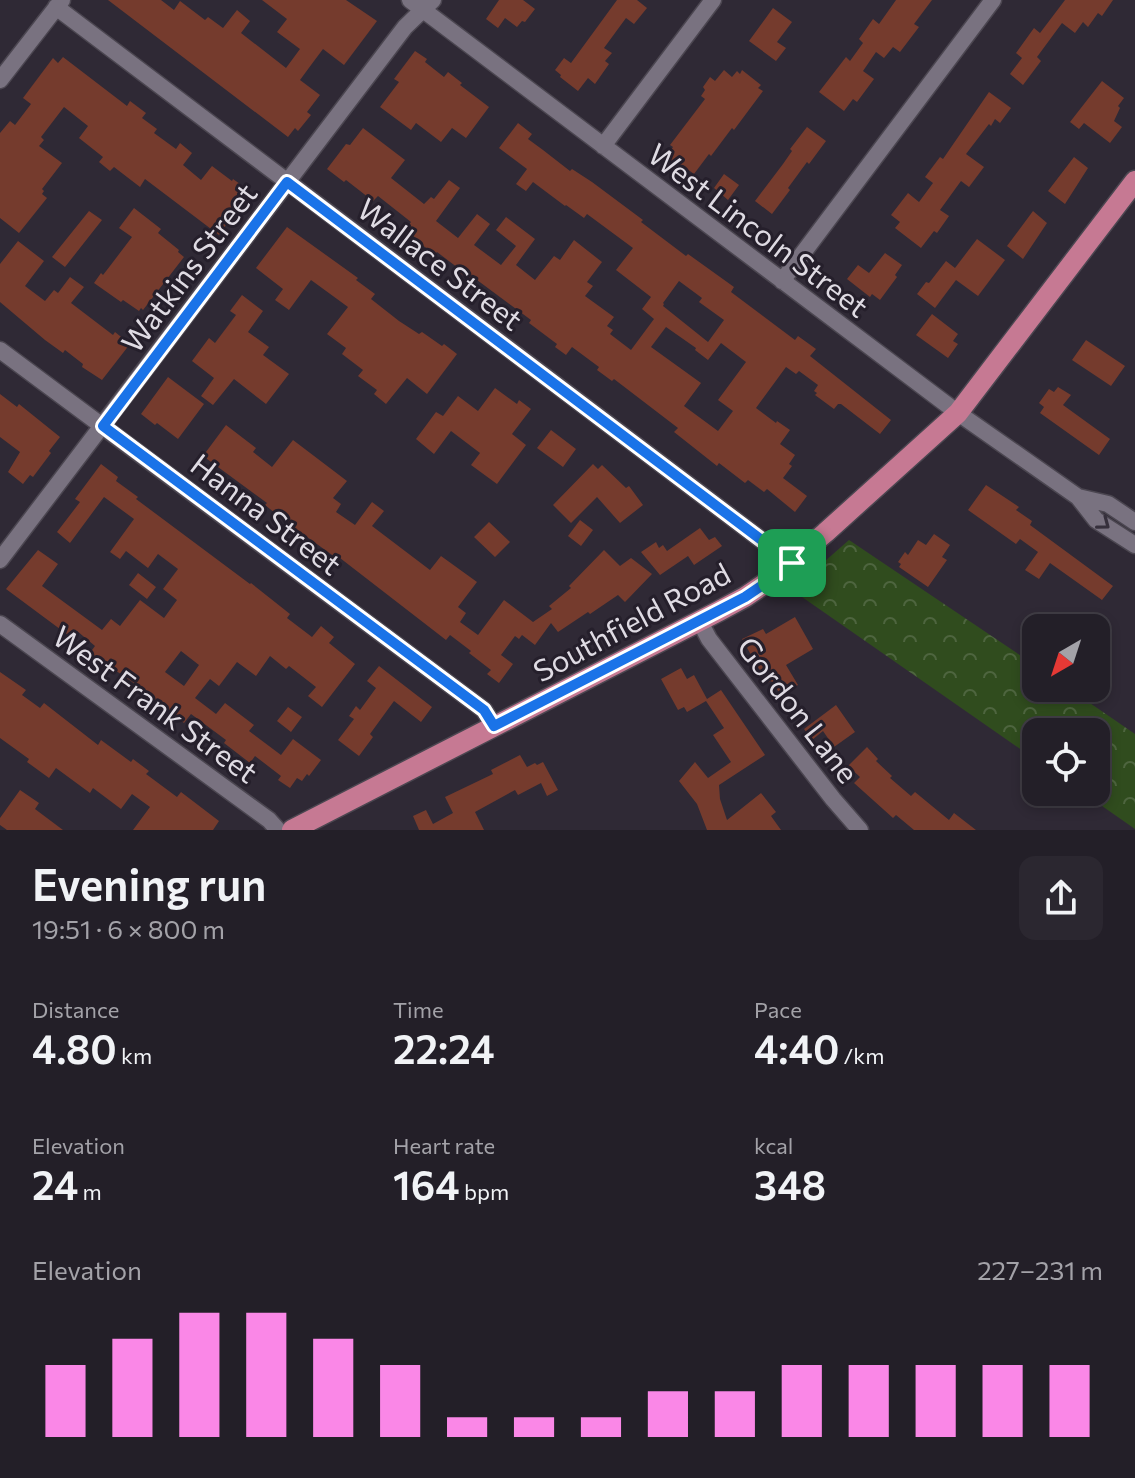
<!DOCTYPE html>
<html lang="en">
<head>
<meta charset="utf-8">
<style>
  :root { --surface:#231f28; --page:#2b2730; --text:#f1f3f6; --muted:#a3a2a8; --line:#403d45; --accent:#fa87e7 }
  body { margin:0; font-family:Commissioner,sans-serif; background:var(--page); color:var(--text); height:100vh; display:flex; flex-direction:column; font-size:30px; white-space:nowrap }
  * { box-sizing:border-box; margin:0 }
  p { font-size:26px; color:var(--muted) }
  .icon { flex:none; width:44px; height:44px; fill:none; stroke:currentColor; stroke-width:2; stroke-linecap:round; stroke-linejoin:round }
  .map { position:relative; height:830px; overflow:hidden }
  .sheet { display:flex; flex-direction:column; background:var(--surface); flex:1 }
  .sheet>* { flex:none }
  .needle { width:52px; rotate:219deg }
  .buttons { position:absolute; left:1022px; top:614px; display:grid; gap:16px }
  .buttons a { display:grid; place-items:center; width:88px; height:88px; border-radius:16px; background:var(--surface); box-shadow:0 4px 12px #0003,0 0 0 2px var(--line); font-size:40px }
  .pin { position:absolute; display:grid; place-items:center; width:68px; height:68px; color:#fff; margin:-34px; border-radius:16px; box-shadow:0 4px 12px #0006 }
  .round { display:grid; place-items:center; flex:none; width:84px; height:84px; border-radius:16px; background:var(--page) }
  .overview { display:flex; align-items:center; justify-content:space-between; height:136px; padding:0 32px }
  h1 { font-size:44px; font-weight:600; line-height:60px }
  .stats { display:grid; grid-template-columns:repeat(3,1fr); gap:12px; height:136px; padding:8px 32px }
  .stats div { display:grid; align-content:center }
  .stats b { font-size:40px; font-weight:600 }
  .stats small { font-size:22px; font-weight:400 }
  .stats p { font-size:22px }
  .chart { height:224px; padding:16px 32px }
  .chart p { display:flex; justify-content:space-between }
  .chart svg { width:100%; height:144px; margin-top:8px; stroke:var(--accent); stroke-width:6 }
  .map>svg:first-child { display:block }
  .park { fill:url(#park-crowns) }
  .building { fill:#753b2d; fill-rule:evenodd }
  .lines { fill:none; stroke-linecap:round; stroke-linejoin:round }
  .minor-casing { stroke:#4b4650; stroke-width:19 }
  .major-casing { stroke:#4b4650; stroke-width:23 }
  .minor { stroke:#797280; stroke-width:16 }
  .major { stroke:#c67993; stroke-width:20 }
  .oneway { stroke:#36303c }
  .route-casing { stroke:#fff; stroke-width:16 }
  .route { stroke:#1a73e8; stroke-width:10 }
  .labels { text-anchor:middle; dominant-baseline:central; stroke-width:6; stroke-linejoin:round; paint-order:stroke }
  .street-label { font-size:30px; fill:#dfdbe3; stroke:#251f2b }
</style>
</head>
<body>
<div class="map">
<svg width="1135" height="830" viewBox="0 0 1135 830">
  <defs>
    <pattern id="park-crowns" width="20" height="18" patternUnits="userSpaceOnUse" patternTransform="scale(2)"><rect width="20" height="18" fill="#304c1e"/><path d="M2 6a3 3 0 1 1 6 0M12 15a3 3 0 1 1 6 0" fill="none" stroke="#4e653f"/></pattern>
  </defs>
  <rect width="100%" height="100%" fill="#2f2935"/>
  <!-- park -->
  <path class="park" d="M849 540 1036 666V688H1068L1135 734V829L1082 792H1096V732H1036V760L792 590Z"/>
  <!-- building -->
  <path class="building" d="M108 0H161L174 10 180 1 205 20 208 17 223 28 237 10 250 21 241 33 286 68 300 49 277 32 287 19 262 0H346L377 21 344 65 323 49 314 61 300 80 320 95 307 112 311 115 298 131 295 128 288 137Z
    M499 0H523L535 9 525 22 522 21 517 27 505 18 498 28 486 19Z
    M617 0H637L647 8 634 24 626 18 604 48 612 53 605 61 609 64 595 84 588 78 578 91 560 77 561 75 555 70 564 58 571 63Z
    M896 0H932L914 24 919 27 900 52 893 47 884 58 876 52 863 71 874 79 857 102 853 99 844 111 819 92 846 57 850 61 863 43 859 39 873 19 879 24Z
    M1065 0H1113L1102 16 1098 13 1088 27 1083 22 1075 33 1062 23 1037 57 1041 61 1023 85 1010 74 1022 58 1016 53 1034 28 1040 33Z
    M773 8 792 22 777 42 786 48 776 61 749 41Z
    M415 51 427 59 425 62 444 77 448 72 462 83 460 85 489 107 466 138 452 128 441 142 416 123 411 130 380 107 399 82 394 79Z
    M63 57 127 106 130 101 146 113 142 118 157 129 154 133 176 149 180 143 192 153 183 165 201 180 212 166 232 181 233 179 247 189 229 217 231 218 219 235 145 179 140 187 114 167 110 171 99 162 103 157 79 138 88 126 64 107 41 137 44 140 39 146 62 163 42 189 44 191 42 194 47 198 19 233 0 218V133L10 121 15 125 31 104 23 98 53 58 58 63Z
    M724 70 732 77 737 71 740 74 742 70 761 85 758 88 763 91 734 130 732 128 711 156 709 154 694 174 683 166 681 169 665 158 673 147 670 145 705 99 701 96 705 90 703 87 710 77 715 81Z
    M1102 81 1124 98 1118 106 1120 108 1114 121 1122 127 1110 143 1084 123 1079 129 1070 122Z
    M989 92 1011 108 1000 123 995 119 991 126 989 124 966 154 984 167 969 187 961 181 940 210 949 216 937 233 934 231 921 248 895 228 900 222 891 215 908 193 919 202 933 183 925 177 940 157 943 159Z
    M518 123 532 134 528 139 543 150 570 171 572 169 592 182 643 220 641 222 686 256 688 254 734 287 731 292 795 340 798 336 816 349 810 356 891 420 880 434 841 404H838L834 409 815 395 817 393 814 391 818 385 799 371 796 374 786 367 756 408 776 423 777 421 790 430 780 444 795 455 789 464 792 466 783 478 807 496 795 512 767 489 764 492 748 480 745 483 719 463 717 466 674 432 678 428 614 379 612 381 597 370 599 367 572 347 566 355 555 347 557 344 529 323 531 320 477 280 474 284 460 273 462 271 437 252 435 254 422 245 423 243 405 230 411 222 378 196 373 201 346 180 344 182 327 169 346 144 350 145 363 128 405 160 391 178 424 204 431 197 434 199 449 180 460 188 436 221 458 238 477 214 490 224 474 245 501 265 516 246 496 230 506 217 535 239 516 265 535 280 554 256 560 260 574 240 602 262 587 282 593 286 585 296 614 317 607 326 613 330 610 334 631 350 654 319 642 309 651 297 616 270 633 248 587 214 584 218 566 205 565 206 533 182 526 191 516 184 527 169 499 148ZM679 281 702 298 699 302 724 320 708 342 663 306 664 304 663 303ZM666 327 696 348 695 350 708 360 721 343 746 362 718 400 733 411 718 431 684 406 701 383 651 347Z
    M807 127 826 141 809 164 807 162 788 188 790 190 772 214 755 201 783 164 792 151 790 149Z
    M1074 157 1088 168 1065 204 1048 191Z
    M724 174 739 185 728 200 714 188Z
    M134 208 161 229 158 233 179 250 178 252 184 257 143 310 141 308 139 311 123 300 121 302 94 283 101 273 103 275 110 266 132 237 119 228Z
    M89 211 102 220 65 267 52 257Z
    M1033 211 1047 223 1023 259 1007 246Z
    M287 227 358 278 356 280 375 294 371 299 399 321 419 334 422 332 442 346 444 344 457 354 427 394 407 378 386 404 374 394 377 390 358 376 363 370 342 354 346 348 327 334 348 307 311 280 289 310 275 300 283 289 256 268Z
    M977 239 1005 260 978 296 956 280 935 308 917 294 926 282 929 283 946 261 955 268Z
    M18 241 44 261 25 286 45 301 54 290 58 293 70 277 84 287 71 303 113 335 115 332 130 344 102 380 82 367 83 364 65 350 63 353 45 340 0 302V264Z
    M885 253 902 265 895 275 897 277 880 300 872 294 870 297 847 279 858 265 869 273Z
    M242 295 263 311 248 332 269 347 263 355 289 374 266 404 234 379 213 405 201 396 214 378 192 361 209 338 215 343 236 315 230 311Z
    M932 314 958 334 953 341 958 344 948 358 916 335Z
    M1086 340 1125 366 1111 386 1072 360Z
    M168 377 204 404 178 439 157 423 155 425 141 414Z
    M1058 387 1071 395 1063 405 1110 439 1099 455 1040 413 1044 407 1039 403 1049 389 1054 392Z
    M495 388 517 404 519 400 531 409 512 434 526 445 497 484 471 465 480 453 451 431 434 454 416 439 436 412 443 416 458 396 478 411Z
    M0 394 17 407 19 404 60 437 49 451 51 453 33 477 30 475 23 484 8 472 20 452 0 437Z
    M226 425 256 448 253 452 272 467 293 440 347 481 333 498 341 504 336 512 355 525 372 502 384 511 372 526 430 570 441 556 477 582 458 607 466 613 460 622 478 635 504 600 533 622 552 609 549 606 571 588 569 586 604 550 620 566 631 558 652 574 625 602 618 595 590 614 588 612 558 632 551 623 535 645 522 635 519 639 515 636 501 655 513 664 499 683 487 674 491 670 469 653 471 651 450 635 446 640 340 558 339 560 285 521 265 505 267 503 203 456Z
    M551 430 576 449 563 467 537 448Z
    M101 464 118 477 116 481 138 497 136 499 250 584 251 583 290 614 287 618 312 637 321 626 334 637 329 643 355 664 322 707 308 696 316 687 289 666 286 669 270 656 256 676 237 662 219 686 210 679 195 698 216 714 225 703 254 725 249 731 281 755 293 739 321 760 309 776 307 774 302 781 297 778 290 788 278 780 281 776 255 756 250 763 224 743 226 740 191 714 184 723 131 681 103 662 102 664 89 654 95 646 77 631 72 638 6 589 38 550 58 564 42 586 102 630 111 619 120 626 140 600 164 618 177 600 163 589 178 569 158 554 148 568 126 551 120 559 110 552 134 519 104 497 70 543 57 532 80 502 75 499ZM181 651 199 665 184 686 165 672Z
    M593 464 598 469 602 465 626 488 629 486 643 505 620 523 597 497 571 523 553 505Z
    M986 485 1019 507 1016 510 1032 521 1030 525 1113 586 1102 600 1050 563 1039 579 1025 570 1038 552 1020 539 1016 544 968 510Z
    M580 520 593 530 581 546 568 536Z
    M489 522 510 542 495 557 474 537Z
    M700 528 709 540 715 537 722 546 694 565 688 556 660 575 641 552 656 542 659 548 663 545 667 551Z
    M934 534 950 545 942 557 947 560 928 587 899 567 901 564 898 562 905 552 908 555 918 540 926 545Z
    M138 573 156 587 147 599 129 585Z
    M795 617 813 649 786 665 798 685 781 695 771 681 767 683 742 639 763 629 766 634Z
    M379 666 432 707 421 722 394 701 370 734 373 737 359 756 338 740 354 719 349 716 356 706 360 710 376 688 367 681Z
    M681 668 687 679 694 675 707 699 721 690 765 755 719 785 720 799 727 820 761 793 776 812 771 816 781 830H707L697 804 679 781 695 762 708 778 731 762 713 735 724 728 706 701 687 712 684 707 678 710 661 679Z
    M0 672 26 690 22 695 40 708 44 703 98 745 101 740 131 762 133 759 149 771 146 774 177 797 181 792 219 821 213 830H133L150 807 132 794 121 809 93 788 90 793 56 768 49 778 27 762 29 759 0 738Z
    M836 705 855 732 834 747 823 731 812 740 804 729Z
    M288 707 302 717 291 732 277 721Z
    M867 747 878 759 876 761 892 776 890 778 911 796 915 792 949 820 954 813 976 830H914L896 815 893 818 854 783 860 777 848 766Z
    M520 755 527 767 535 763 537 765 543 762 558 790 547 796 541 783 518 795 515 790 475 812 484 830H419L413 816 426 810 433 824 453 813 445 797 493 774 491 770Z
    M20 790 39 803 35 809 63 830H7L0 825V818Z"/>
  <g class="lines">
    <defs>
      <path id="minor" d="M410 0 958 413 1078 497 1096 520 1135 545
        M56 7 792 563
        M0 80 62 0
        M603 146 713 0
        M782 281 993 0
        M0 350 484 710 494 726
        M1078 497 1108 504 1135 522
        M0 560 405 27 433 0
        M699 620 709 639 833 799 860 830
        M0 624 269 820 278 830"/>
      <path id="major" d="M292 830 719 611 745 597 770 580 825 533 958 413 1135 181"/>
    </defs>
    <!-- minor casing -->
    <use href="#minor" class="minor-casing"/>
    <!-- major casing -->
    <use href="#major" class="major-casing"/>
    <!-- minor -->
    <use href="#minor" class="minor"/>
    <!-- major -->
    <use href="#major" class="major"/>
  </g>
  <!-- one-way arrows -->
  <defs><path id="oneway-chevron" d="M-2-3.5L2.5 0L-2 3.5" fill="none" stroke-width="1.6" stroke-linecap="round" stroke-linejoin="round" transform="scale(2)"/></defs>
  <use class="oneway" href="#oneway-chevron" transform="translate(1104 524) rotate(37)"/>
  <g class="lines">
    <defs>
      <path id="route" d="M287 182 792 563 770 580 745 597 494 726 484 710 103 426Z"/>
    </defs>
    <!-- route casing -->
    <use href="#route" class="route-casing"/>
    <!-- route -->
    <use href="#route" class="route"/>
  </g>
  <g class="labels">
    <!-- street labels -->
    <g class="street-label">
      <text transform="translate(759 229) rotate(37)">West Lincoln Street</text>
      <text transform="translate(441 263) rotate(37)">Wallace Street</text>
      <text transform="translate(188 267) rotate(-53)">Watkins Street</text>
      <text transform="translate(267 513) rotate(37)">Hanna Street</text>
      <text transform="translate(631 621) rotate(-28)">Southfield Road</text>
      <text transform="translate(156 703) rotate(36)">West Frank Street</text>
      <text transform="translate(799 709) rotate(52)">Gordon Lane</text>
    </g>
  </g>
</svg>
<div class="buttons">
<a><svg class="needle" viewBox="-14 -14 28 28"><path d="M0-13l5 13h-10z" fill="#e53935"/><path d="M0 13l5-13h-10z" fill="#a3a2a8"/></svg></a>
<a><svg class="icon" aria-label="locate" viewBox="0 0 24 24"><circle cx="12" cy="12" r="6"/><path d="M12 2v4M12 18v4M2 12h4M18 12h4"/></svg></a>
</div>
<div class="pin" style="left:792px;top:563px;background:#1e9e55"><svg class="icon" aria-label="arrive" viewBox="0 0 24 24"><path d="M6 21V4h12l-3 4 3 4H6"/></svg></div>
</div>
<section class="sheet">
<div class="overview"><div><h1>Evening run</h1><p>19:51 · 6 × 800 m</p></div><a class="round"><svg class="icon" aria-label="share" viewBox="0 0 24 24"><path d="M12 15V3M7 8l5-5 5 5M5 13v7h14v-7"/></svg></a></div>
<div class="stats">
<div><p>Distance</p><b>4.80<small> km</small></b></div>
<div><p>Time</p><b>22:24</b></div>
<div><p>Pace</p><b>4:40<small> /km</small></b></div>
</div>
<div class="stats">
<div><p>Elevation</p><b>24<small> m</small></b></div>
<div><p>Heart rate</p><b>164<small> bpm</small></b></div>
<div><p>kcal</p><b>348</b></div>
</div>
<div class="chart"><p><span>Elevation</span>227–231 m</p>
<svg viewBox="0 0 160 44" preserveAspectRatio="none"><path d="M5 44V22M15 44V14M25 44V6M35 44V6M45 44V14M55 44V22M65 44V38M75 44V38M85 44V38M95 44V30M105 44V30M115 44V22M125 44V22M135 44V22M145 44V22M155 44V22"/></svg>
</div>
</section>
</body>
</html>
